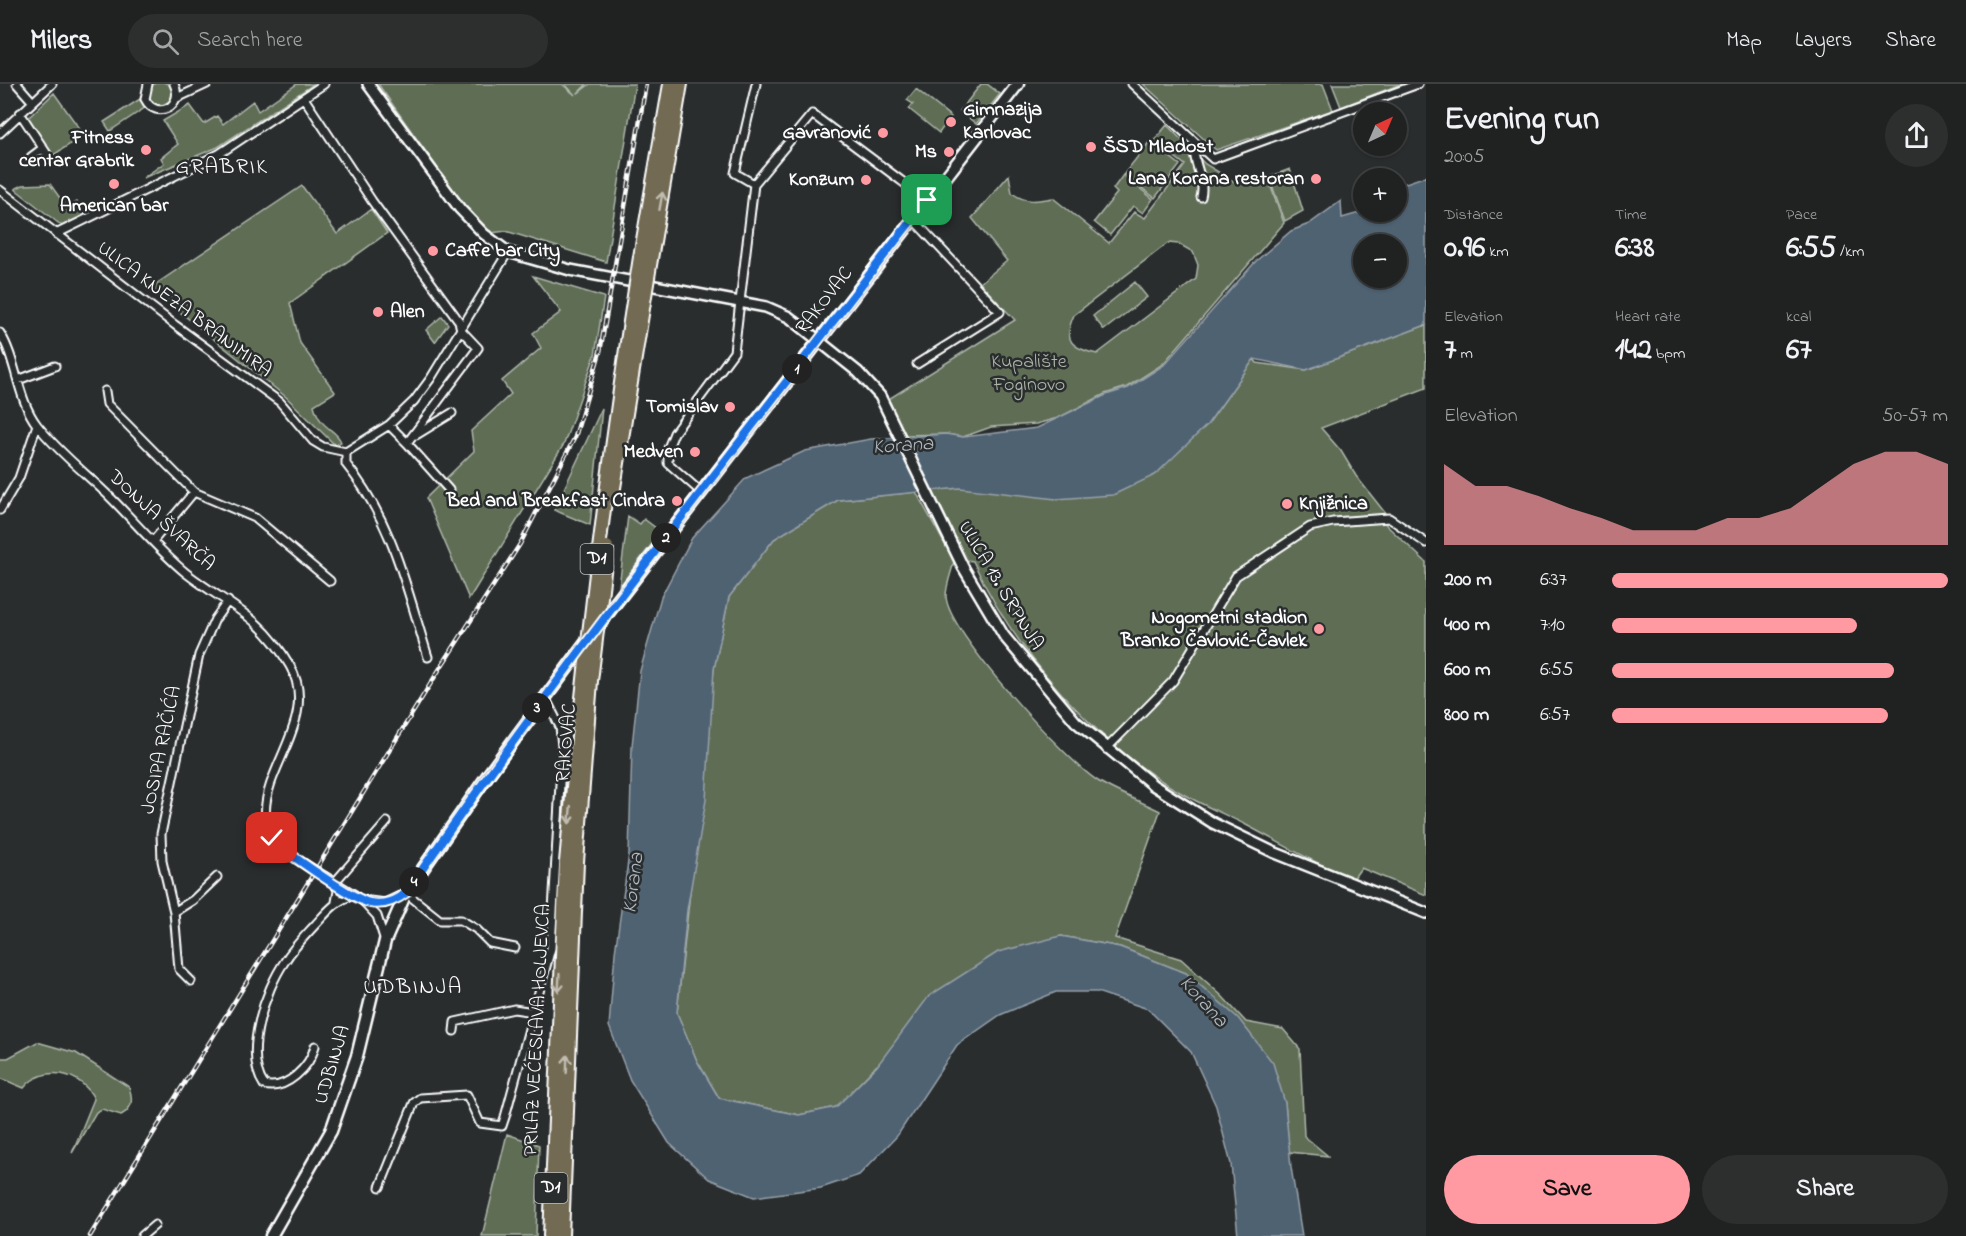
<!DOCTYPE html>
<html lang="en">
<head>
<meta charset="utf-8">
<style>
  :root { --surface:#202222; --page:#2d2f2f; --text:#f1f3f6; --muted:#a2a4a5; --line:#3d3f40; --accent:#ff9aa2 }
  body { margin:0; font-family:"Indie Flower",sans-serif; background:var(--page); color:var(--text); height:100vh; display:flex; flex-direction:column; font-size:22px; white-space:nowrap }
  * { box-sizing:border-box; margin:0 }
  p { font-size:20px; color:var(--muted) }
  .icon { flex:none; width:33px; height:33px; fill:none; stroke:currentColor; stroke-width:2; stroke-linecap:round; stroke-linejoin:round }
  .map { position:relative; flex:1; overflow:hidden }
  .panel { display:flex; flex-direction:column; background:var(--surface); width:540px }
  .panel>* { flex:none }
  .needle { width:39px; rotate:44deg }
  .controls { position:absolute; left:1353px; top:18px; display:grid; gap:12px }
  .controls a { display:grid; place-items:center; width:54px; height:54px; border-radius:50%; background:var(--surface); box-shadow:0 2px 4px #0004,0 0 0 2px var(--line); font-size:30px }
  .pin { position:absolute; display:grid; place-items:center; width:51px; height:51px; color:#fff; margin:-26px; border-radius:12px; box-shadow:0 3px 9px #0006 }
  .km { position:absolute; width:30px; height:30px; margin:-15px; border-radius:50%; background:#222; color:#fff; font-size:16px; line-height:30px; text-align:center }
  .round { display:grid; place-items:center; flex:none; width:63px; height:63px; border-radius:32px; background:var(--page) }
  .overview { display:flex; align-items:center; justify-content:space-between; height:102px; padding:0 18px }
  h1 { font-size:33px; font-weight:800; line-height:45px }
  .stats { display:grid; grid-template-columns:repeat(3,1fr); gap:9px; height:102px; padding:6px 18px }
  .stats div { display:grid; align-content:center }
  .stats b { font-size:30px; font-weight:800 }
  .stats small { font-size:16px; font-weight:400 }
  .stats p { font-size:16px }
  .chart { height:168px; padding:12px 18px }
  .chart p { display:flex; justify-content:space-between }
  .chart svg { width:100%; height:108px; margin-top:6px; fill:var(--accent); opacity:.7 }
  .cta { display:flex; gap:12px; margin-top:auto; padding:12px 18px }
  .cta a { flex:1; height:69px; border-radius:36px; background:var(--accent); color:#111; font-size:24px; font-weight:800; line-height:69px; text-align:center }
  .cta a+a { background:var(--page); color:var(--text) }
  ul { padding:0 18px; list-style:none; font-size:20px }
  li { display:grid; grid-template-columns:96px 72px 1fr; align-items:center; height:45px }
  li i { height:15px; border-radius:8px; background:var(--accent) }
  header { display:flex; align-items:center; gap:36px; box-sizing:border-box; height:84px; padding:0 30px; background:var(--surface); border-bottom:2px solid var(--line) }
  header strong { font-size:28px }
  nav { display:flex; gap:33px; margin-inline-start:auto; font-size:21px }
  .search { width:420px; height:54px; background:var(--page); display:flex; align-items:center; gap:15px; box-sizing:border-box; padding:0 21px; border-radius:33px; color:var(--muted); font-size:22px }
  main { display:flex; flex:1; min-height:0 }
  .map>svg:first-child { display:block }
  .green { fill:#5e6d55; stroke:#aeb6aa; stroke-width:1.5; fill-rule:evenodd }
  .water { fill:#506272; stroke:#96a1aa; stroke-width:1.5; fill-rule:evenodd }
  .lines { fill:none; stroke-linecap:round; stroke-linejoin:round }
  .minor-casing { stroke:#fff; stroke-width:11 }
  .tertiary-casing { stroke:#fff; stroke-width:14 }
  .secondary-casing { stroke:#fff; stroke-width:15 }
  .trunk-casing { stroke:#fff; stroke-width:16 }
  .minor { stroke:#2a2d2e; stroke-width:7 }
  .tertiary { stroke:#2a2d2e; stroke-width:9 }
  .secondary { stroke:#2a2d2e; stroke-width:10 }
  .trunk { stroke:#736b52; stroke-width:12 }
  .rail-casing { stroke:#fff; stroke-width:4.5 }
  .rail { stroke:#2a2d2e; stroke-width:2; stroke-dasharray:7; stroke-linecap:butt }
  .minor-bridge-casing { stroke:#fff; stroke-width:11; stroke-linecap:butt }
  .trunk-bridge-casing { stroke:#fff; stroke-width:16; stroke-linecap:butt }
  .minor-bridge { stroke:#2a2d2e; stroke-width:7 }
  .trunk-bridge { stroke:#736b52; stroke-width:12 }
  .oneway { stroke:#c0bcb1 }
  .route-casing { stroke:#fff; stroke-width:12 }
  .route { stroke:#1a73e8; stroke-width:8 }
  .poi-dot { fill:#ff9aa2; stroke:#2a2d2e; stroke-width:2 }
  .labels { text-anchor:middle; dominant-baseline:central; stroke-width:5; stroke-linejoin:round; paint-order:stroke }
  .shield { fill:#2a2d2e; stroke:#bfc0c0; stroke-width:1.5 }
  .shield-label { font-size:18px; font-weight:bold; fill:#fff }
  .poi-label { font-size:20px; font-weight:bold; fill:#fff; stroke:#2a2d2e; text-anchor:end }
  .street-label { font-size:20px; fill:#fff; stroke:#2a2d2e }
  .park-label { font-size:20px; fill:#aeb6aa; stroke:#2a2d2e }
  .water-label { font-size:21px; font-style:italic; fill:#b0b8c0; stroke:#2a2d2e }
  .quarter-label { font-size:22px; letter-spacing:1.5px; fill:#fff; stroke:#2a2d2e }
</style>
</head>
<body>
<header>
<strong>Milers</strong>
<div class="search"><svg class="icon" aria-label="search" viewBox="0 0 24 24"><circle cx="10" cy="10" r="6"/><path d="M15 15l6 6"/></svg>Search here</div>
<nav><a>Map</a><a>Layers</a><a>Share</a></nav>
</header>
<main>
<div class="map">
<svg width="1426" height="1152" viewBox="0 0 1426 1152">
  <rect width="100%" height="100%" fill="#2a2d2e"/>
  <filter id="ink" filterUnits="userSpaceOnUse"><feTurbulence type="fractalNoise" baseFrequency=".0167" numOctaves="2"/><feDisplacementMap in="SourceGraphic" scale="12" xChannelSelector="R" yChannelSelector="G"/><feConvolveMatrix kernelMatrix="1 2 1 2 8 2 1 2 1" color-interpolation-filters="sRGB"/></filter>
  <g filter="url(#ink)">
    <!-- green -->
    <path class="green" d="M148 11a13 13 0 1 1 26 0a13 13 0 1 1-26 0Z
      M297 0H314L218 63 143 94 164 79 161 74 178 60 163 37 190 21 204 40 217 32 223 40 253 17 258 27Z
      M378 0H562L575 11 565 0H587L577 10 590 0H635L606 178 506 147 484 150Z
      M981 0H987L1000 10 976 40 960 27Z
      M1143 0H1323L1333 26 1216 66Z
      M1332 0H1401L1341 23Z
      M916 5 951 33 939 49 909 25 913 20 907 16Z
      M54 9 84 51 52 72 27 35Z
      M140 15 146 23 110 47 104 38Z
      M1167 41 1205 80 1238 100 1267 92 1284 139 1163 280 1127 303 1105 310 1058 334 1036 340 991 343 963 353 946 350 905 351 887 316 1015 236 980 199 1007 177 972 134 1009 91 1012 109C1025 119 1037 117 1053 114L1109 159 1134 128 1145 134 1185 81 1154 57ZM1168 159 1179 160 1193 168 1198 181 1196 195 1097 270C1072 264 1062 257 1074 231Z
      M1150 57 1180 81 1155 114 1124 90Z
      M1290 85 1303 127 1285 137 1269 93Z
      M1123 91 1153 115 1143 129 1133 122 1110 151 1094 138 1117 109 1113 105Z
      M50 100 67 124 77 118 86 131 62 142 15 105 23 101Z
      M302 102 337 150 371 125 387 149 290 219 300 259 335 308 314 321C320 346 336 344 341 358L335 361 286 313 150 204Z
      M533 192 604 213 595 271 564 360 469 515 426 414 474 367 471 347 511 310 502 297 541 264 533 249 561 228Z
      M1135 198 1147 213 1104 246 1093 232Z
      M442 232 448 240 435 258 426 246Z
      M1426 241V304L1321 344 1341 367 1356 392 1386 430V441L1426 478V811L1361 784 1353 795C1315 780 1284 761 1248 742 1227 731 1204 722 1183 710 1097 661 1013 566 973 477L966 476 932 406 960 404 1207 341 1254 275 1257 279 1306 286Z
      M602 324 590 441 554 426Z
      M916 408 954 477C952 487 946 501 946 512 946 547 1066 677 1098 697 1117 709 1140 717 1160 727L1115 854 1181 875 1222 912 1246 938 1283 945 1300 965 1304 1052 1328 1072 1289 1068 1285 1019 1186 889 1120 863 1061 852 876 982 837 1023 799 1031 719 1014 697 977 677 929 714 585 729 513 774 455 838 416Z
      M628 432 640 440 644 435 661 448 619 503Z
      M37 958 76 969 129 1003C133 1015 133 1025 121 1031L102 1025 96 1028 72 1069 94 1015C81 987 43 980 24 1004L0 994V974H8Z
      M507 1050 539 1061 536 1152H482Z"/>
    <!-- water -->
    <path class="water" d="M1426 92V241L1306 286 1254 275 1207 341 1155 391 1113 411 1056 415 960 404 838 416 774 455 729 513 714 585 706 716 687 826 677 929 697 977 719 1014 799 1031 836 1023 877 982 929 912 998 868 1061 852 1120 863 1186 889 1238 934 1273 979 1285 1019 1291 1083 1302 1152H1238L1231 1080 1216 1022 1191 968 1148 925 1097 908H1056L1000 931 957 961 897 1052 859 1091 821 1104 754 1113 709 1095 669 1059 630 996 609 942 615 869 629 770 632 662 640 587 661 513 692 454 746 394 805 367 871 355 946 350 963 353 1037 344 1106 311 1128 304 1164 281 1256 177 1291 147 1309 140 1341 117 1342 134 1363 128V125L1364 128H1396L1397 102ZM1364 160H1396V194H1364Z"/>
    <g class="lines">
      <defs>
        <path id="minor" d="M17 0 32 17
          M148 0 145 15C156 37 185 22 174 0
          M1132 0 1213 75 1418 0
          M177 14 207 0
          M304 14 372 117 459 237 461 246 478 264 407 359 389 341
          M20 29 47 70
          M0 49 52 0
          M1195 60C1191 78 1206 95 1201 113
          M31 73 43 64
          M754 100 735 89 756 0
          M0 106 175 241 280 318 313 357 323 363 346 368
          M913 135 1000 228 917 280
          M56 150 219 70 324 0
          M0 249C17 276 17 315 37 341 58 368 88 391 112 415 136 439 160 468 186 489 230 523 260 530 290 582 330 651 213 720 296 775
          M18 296 55 282
          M105 307 107 320 194 408 255 434 330 497
          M416 351 452 329
          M407 359 449 406
          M346 368 389 341 414 317 431 294 508 168
          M346 368V380C393 438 406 503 428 573
          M702 409 668 379V364L674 349 734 268 754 100 812 30 927 116
          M0 426 19 394 37 341
          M154 456 194 408
          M1106 665 1173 597 1236 492 1310 443 1333 438 1389 434 1426 459
          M326 793 355 811
          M362 816 385 819 406 809 440 836H461L476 845 490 859 515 864
          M336 818 338 807 335 798 387 738
          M364 818 377 832 385 857
          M174 828 193 816 217 793
          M191 897 179 885 174 828 162 777 161 750 199 571 215 535 228 517
          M454 947 455 938 514 925 534 928
          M315 962C310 983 286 1007 264 1001 243 970 265 906 285 877 293 864 304 853 315 841 327 828 336 816 354 811
          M380 1103 414 1019 420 1014 467 1011 480 1039 502 1042 505 1033 551 864 562 663 560 643 545 613
          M142 1152 155 1141"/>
        <path id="tertiary" d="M368 0 460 125 484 150 508 168 570 186 766 223 789 233 858 288 880 312 963 483 1004 552 1076 638 1153 701 1213 739 1273 768 1426 829"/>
        <path id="secondary" d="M271 1152 331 1047 357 972 385 857 406 809 488 691 611 525 1018 0"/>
        <path id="trunk" d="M640 173 670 0
          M651 175 681 0
          M550 1152 566 778
          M562 1152 577 778"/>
      </defs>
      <!-- minor casing -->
      <use href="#minor" class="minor-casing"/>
      <!-- tertiary casing -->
      <use href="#tertiary" class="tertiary-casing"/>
      <!-- secondary casing -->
      <use href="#secondary" class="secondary-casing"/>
      <!-- trunk casing -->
      <use href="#trunk" class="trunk-casing"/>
      <!-- minor -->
      <use href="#minor" class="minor"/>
      <!-- tertiary -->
      <use href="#tertiary" class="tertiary"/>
      <!-- secondary -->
      <use href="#secondary" class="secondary"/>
      <!-- trunk -->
      <use href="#trunk" class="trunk"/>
      <defs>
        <path id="rail" d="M90 1152 439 586 520 460 575 353 600 268 646 0"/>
      </defs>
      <!-- rail casing -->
      <use href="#rail" class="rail-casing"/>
      <!-- rail -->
      <use href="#rail" class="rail"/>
      <defs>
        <path id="minor-bridge" d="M296 775 326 793"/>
        <path id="trunk-bridge" d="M613 410 651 175
          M566 778C584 575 608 374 640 173
          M577 778 591 597 607 463"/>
      </defs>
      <!-- minor-bridge casing -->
      <use href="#minor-bridge" class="minor-bridge-casing"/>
      <!-- trunk-bridge casing -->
      <use href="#trunk-bridge" class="trunk-bridge-casing"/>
      <!-- minor-bridge -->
      <use href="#minor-bridge" class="minor-bridge"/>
      <!-- trunk-bridge -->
      <use href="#trunk-bridge" class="trunk-bridge"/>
    </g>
    <!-- one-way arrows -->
    <defs><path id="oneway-shaft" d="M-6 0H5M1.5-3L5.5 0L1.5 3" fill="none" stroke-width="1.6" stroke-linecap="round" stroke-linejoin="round" transform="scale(1.5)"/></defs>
    <g class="oneway">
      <use href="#oneway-shaft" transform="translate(661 117) rotate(-80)"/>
      <use href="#oneway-shaft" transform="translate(570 731) rotate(95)"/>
      <use href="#oneway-shaft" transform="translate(559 899) rotate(93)"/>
      <use href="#oneway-shaft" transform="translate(567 980) rotate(-88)"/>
    </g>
  </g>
  <g class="lines" filter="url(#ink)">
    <defs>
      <path id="route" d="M272 754C284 768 353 815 370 819 384 822 395 817 406 809 569 571 751 345 927 116"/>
    </defs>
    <!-- route casing -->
    <use href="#route" class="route-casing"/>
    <!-- route -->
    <use href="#route" class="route"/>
  </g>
  <!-- markers -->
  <g class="poi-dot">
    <circle cx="951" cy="38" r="6"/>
    <circle cx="883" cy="49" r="6"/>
    <circle cx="1091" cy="63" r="6"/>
    <circle cx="146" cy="66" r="6"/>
    <circle cx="949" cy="68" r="6"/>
    <circle cx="1316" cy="95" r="6"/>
    <circle cx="866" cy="96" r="6"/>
    <circle cx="114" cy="100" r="6"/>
    <circle cx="433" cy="167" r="6"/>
    <circle cx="378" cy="228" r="6"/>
    <circle cx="730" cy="323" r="6"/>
    <circle cx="695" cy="368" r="6"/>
    <circle cx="677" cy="417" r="6"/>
    <circle cx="1287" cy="420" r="6"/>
    <circle cx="1319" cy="545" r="6"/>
  </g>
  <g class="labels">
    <!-- shield labels -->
    <g class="shield">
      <rect x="580.5" y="460" width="33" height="30" rx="4.5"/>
      <rect x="534.5" y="1089" width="33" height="30" rx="4.5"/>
    </g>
    <g class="shield-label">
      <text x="597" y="475">D1</text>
      <text x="551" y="1104">D1</text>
    </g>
    <!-- poi labels -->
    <g class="poi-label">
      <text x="963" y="26" text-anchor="start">Gimnazija<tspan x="963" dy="23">Karlovac</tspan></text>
      <text x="871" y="49">Gavranović</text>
      <text x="134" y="54">Fitness<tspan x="134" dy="23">centar Grabrik</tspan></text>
      <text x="1103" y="63" text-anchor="start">ŠSD Mladost</text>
      <text x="937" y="68">Ms</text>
      <text x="1304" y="95">Lana Korana restoran</text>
      <text x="854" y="96">Konzum</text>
      <text x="114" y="122" text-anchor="middle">American bar</text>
      <text x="445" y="167" text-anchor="start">Caffe bar City</text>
      <text x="390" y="228" text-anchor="start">Alen</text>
      <text x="718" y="323">Tomislav</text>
      <text x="683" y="368">Medven</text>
      <text x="665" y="417">Bed and Breakfast Cindra</text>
      <text x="1299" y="420" text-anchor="start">Knjižnica</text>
      <text x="1307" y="534">Nogometni stadion<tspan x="1307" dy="23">Branko Čavlović-Čavlek</tspan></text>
    </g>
    <!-- street labels -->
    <g class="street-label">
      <text transform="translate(825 217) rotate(-52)">RAKOVAC</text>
      <text transform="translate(184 226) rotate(37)">ULICA KNEZA BRANIMIRA</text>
      <text transform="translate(161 437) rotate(43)">DONJA ŠVARČA</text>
      <text transform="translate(1000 502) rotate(59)">ULICA 13. SRPNJA</text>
      <text transform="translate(567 659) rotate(-85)">RAKOVAC</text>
      <text transform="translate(162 666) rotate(-78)">JOSIPA RAČIĆA</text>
      <text transform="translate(538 946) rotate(-87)">PRILAZ VEĆESLAVA HOLJEVCA</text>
      <text transform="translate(333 981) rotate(-73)">UDBINJA</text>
    </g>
    <!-- park labels -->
    <g class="park-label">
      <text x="1029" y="278">Kupalište<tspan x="1029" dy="23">Foginovo</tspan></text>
    </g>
    <!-- water labels -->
    <g class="water-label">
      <text transform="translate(903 362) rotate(-4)">Korana</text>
      <text transform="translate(634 799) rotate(-83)">Korana</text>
      <text transform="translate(1203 918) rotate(48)">Korana</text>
    </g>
    <!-- quarter labels -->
    <g class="quarter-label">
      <text x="222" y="84">GRABRIK</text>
      <text x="413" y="904">UDBINJA</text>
    </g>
  </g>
</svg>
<div class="controls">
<a><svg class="needle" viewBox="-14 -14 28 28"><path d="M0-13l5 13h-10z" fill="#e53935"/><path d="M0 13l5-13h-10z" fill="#a2a4a5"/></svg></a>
<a>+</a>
<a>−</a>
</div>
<div class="pin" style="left:927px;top:116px;background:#1e9e55"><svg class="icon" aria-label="arrive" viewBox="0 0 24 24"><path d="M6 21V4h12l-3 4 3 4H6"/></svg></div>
<div class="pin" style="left:272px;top:754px;background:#d93025"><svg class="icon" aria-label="check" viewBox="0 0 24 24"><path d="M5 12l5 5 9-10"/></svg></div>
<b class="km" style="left:797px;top:285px">1</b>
<b class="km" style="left:666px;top:454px">2</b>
<b class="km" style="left:537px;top:624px">3</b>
<b class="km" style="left:414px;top:798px">4</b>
</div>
<section class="panel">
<div class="overview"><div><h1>Evening run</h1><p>20:05</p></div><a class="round"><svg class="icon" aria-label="share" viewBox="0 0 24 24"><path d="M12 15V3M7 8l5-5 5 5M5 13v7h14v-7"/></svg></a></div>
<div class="stats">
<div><p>Distance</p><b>0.96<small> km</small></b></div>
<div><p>Time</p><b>6:38</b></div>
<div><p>Pace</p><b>6:55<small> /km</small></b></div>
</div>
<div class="stats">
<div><p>Elevation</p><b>7<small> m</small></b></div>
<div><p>Heart rate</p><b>142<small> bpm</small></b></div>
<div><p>kcal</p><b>67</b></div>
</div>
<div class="chart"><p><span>Elevation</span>50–57 m</p>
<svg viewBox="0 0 160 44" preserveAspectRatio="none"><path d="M0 44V11L10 20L20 20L30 24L40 29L50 33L60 38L70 38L80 38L90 33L100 33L110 29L120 20L130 11L140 6L150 6L160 11V44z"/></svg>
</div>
<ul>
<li><b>200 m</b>6:37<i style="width:100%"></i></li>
<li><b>400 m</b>7:10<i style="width:73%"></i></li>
<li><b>600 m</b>6:55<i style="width:84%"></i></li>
<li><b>800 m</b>6:57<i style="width:82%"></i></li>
</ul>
<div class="cta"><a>Save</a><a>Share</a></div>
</section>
</main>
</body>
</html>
